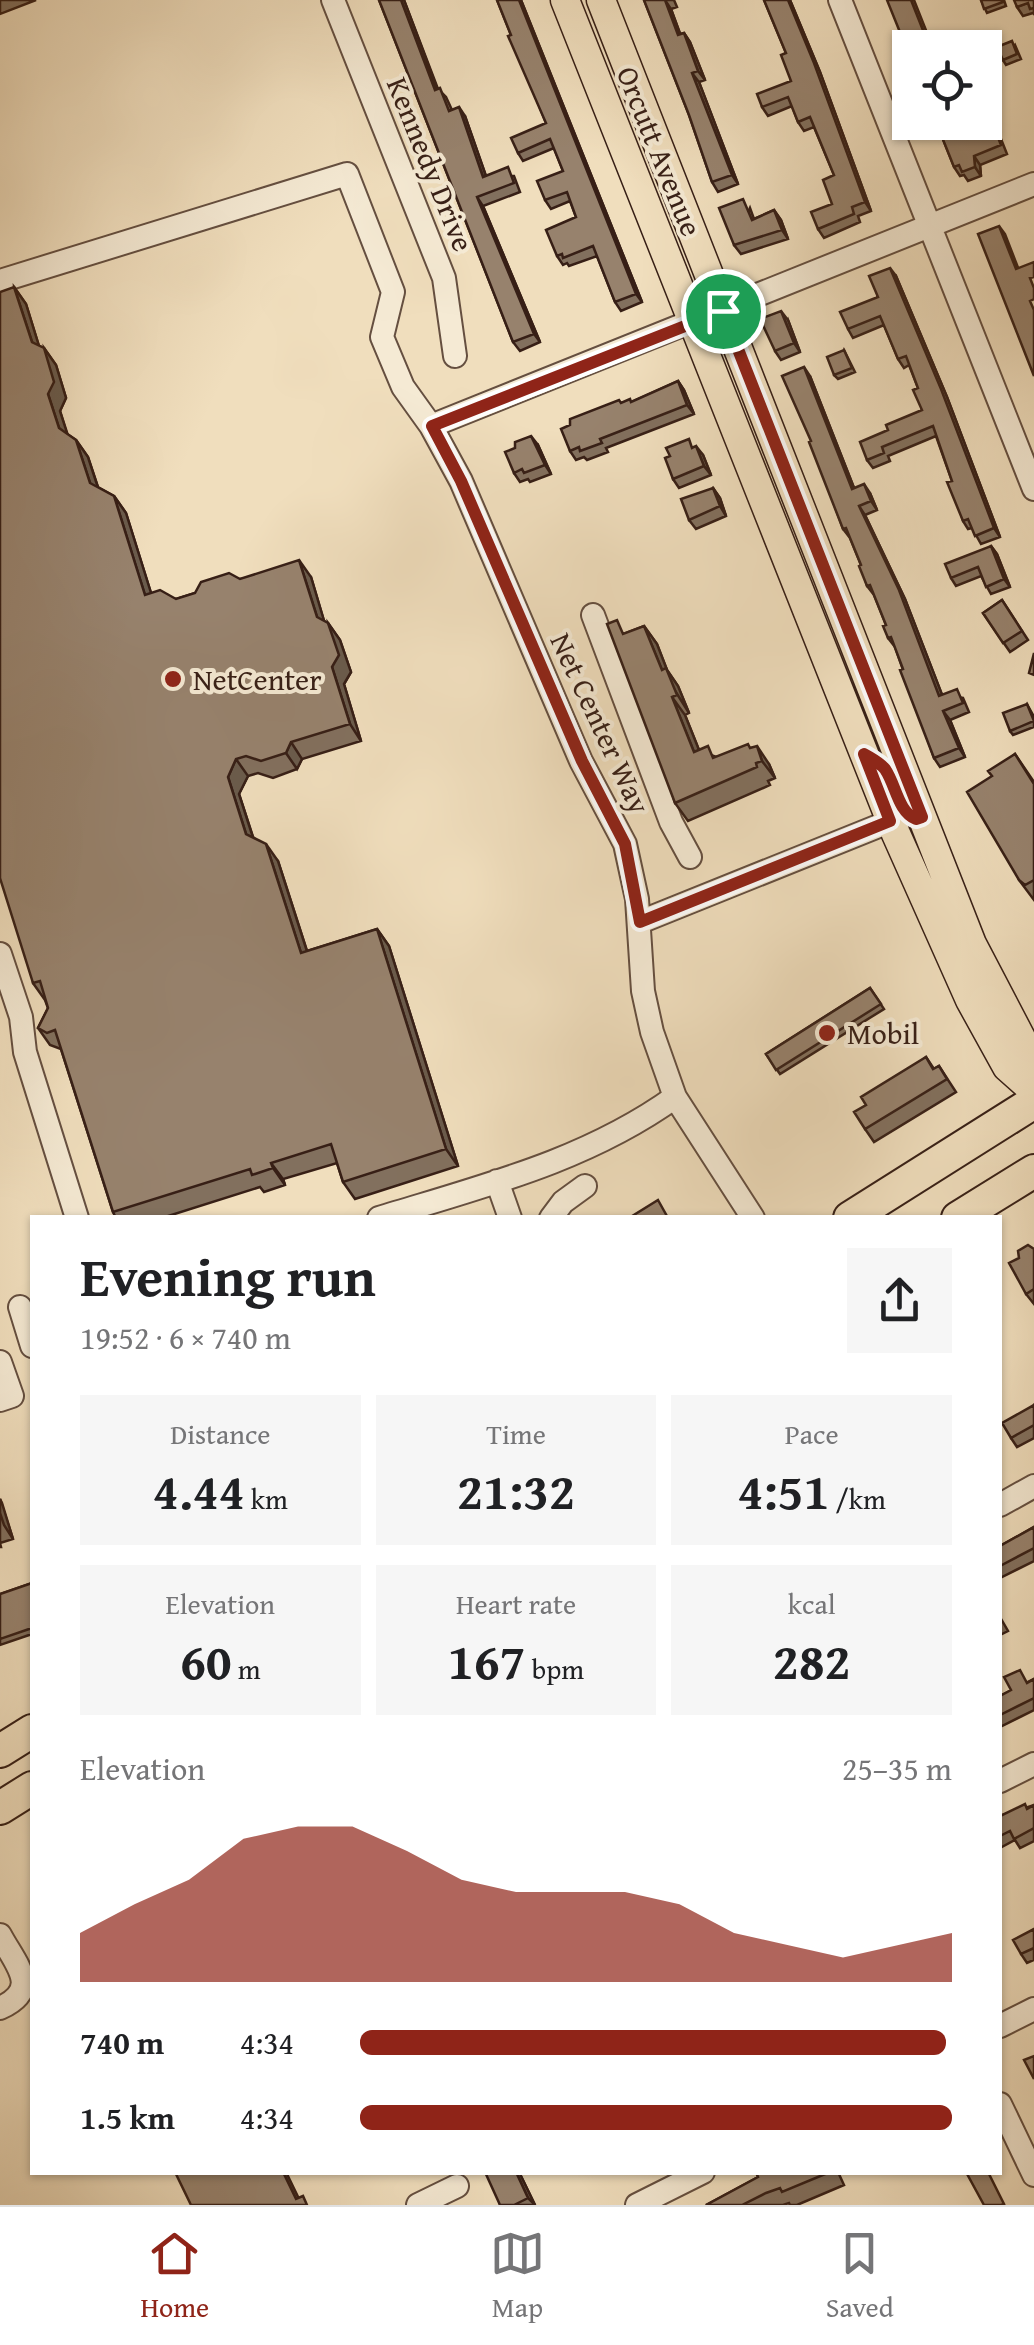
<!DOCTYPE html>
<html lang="en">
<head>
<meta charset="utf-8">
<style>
  :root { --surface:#fff; --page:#f6f6f6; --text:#202124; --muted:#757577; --line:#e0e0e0; --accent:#8f2418 }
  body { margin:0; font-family:"Gentium Book Plus",serif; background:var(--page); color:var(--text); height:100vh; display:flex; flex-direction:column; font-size:38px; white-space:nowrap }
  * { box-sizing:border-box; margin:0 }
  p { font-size:32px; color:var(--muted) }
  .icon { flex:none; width:55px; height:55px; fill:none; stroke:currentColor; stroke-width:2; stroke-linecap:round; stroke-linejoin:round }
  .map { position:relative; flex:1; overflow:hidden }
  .panel { position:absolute; left:30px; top:1215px; width:972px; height:960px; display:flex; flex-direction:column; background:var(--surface); border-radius:0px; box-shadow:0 2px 8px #0004 }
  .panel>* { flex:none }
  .tools { position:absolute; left:892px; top:30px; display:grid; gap:20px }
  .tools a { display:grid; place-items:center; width:110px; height:110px; border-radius:0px; background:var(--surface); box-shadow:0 2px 8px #0004; font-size:50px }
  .pin { position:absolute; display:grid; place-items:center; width:85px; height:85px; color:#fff; margin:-42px; border:5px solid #fff; border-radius:50%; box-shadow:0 2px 10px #0007 }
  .round { display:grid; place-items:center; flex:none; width:105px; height:105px; border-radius:0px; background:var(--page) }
  .head { display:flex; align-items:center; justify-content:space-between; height:170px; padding:0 50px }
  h1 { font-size:55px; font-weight:700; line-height:75px }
  .figures { display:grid; grid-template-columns:repeat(3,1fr); gap:15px; height:170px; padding:10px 50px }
  .figures div { display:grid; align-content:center; border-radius:0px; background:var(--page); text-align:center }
  .figures b { font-size:50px; font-weight:700 }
  .figures small { font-size:28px; font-weight:400 }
  .figures p { font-size:28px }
  .chart { height:280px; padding:20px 50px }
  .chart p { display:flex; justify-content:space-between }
  .chart svg { width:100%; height:180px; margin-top:10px; fill:var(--accent); opacity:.7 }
  ul { padding:0 50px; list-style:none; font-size:32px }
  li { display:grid; grid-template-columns:160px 120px 1fr; align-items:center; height:75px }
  li i { height:25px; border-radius:12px; background:var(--accent) }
  .dock { display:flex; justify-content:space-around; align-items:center; height:140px; border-top:2px solid var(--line); background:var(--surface); font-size:28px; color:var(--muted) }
  .dock a { display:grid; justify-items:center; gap:5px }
  .dock .selected { color:var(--accent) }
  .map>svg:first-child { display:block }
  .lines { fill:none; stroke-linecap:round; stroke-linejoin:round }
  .minor-casing { stroke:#654f40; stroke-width:26 }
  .major-casing { stroke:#371f16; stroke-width:31 }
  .highway-casing { stroke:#371f16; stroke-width:36 }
  .minor { stroke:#f5ead4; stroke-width:22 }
  .major { stroke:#f0debd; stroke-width:28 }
  .highway { stroke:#f0debd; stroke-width:32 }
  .wall { fill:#82705e; stroke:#371f16; stroke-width:2.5 }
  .shaded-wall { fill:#6a5b4c; stroke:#371f16; stroke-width:2.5 }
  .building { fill:#97826d; stroke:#371f16; stroke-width:2.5 }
  .route-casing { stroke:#fff; stroke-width:20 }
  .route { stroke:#8f2418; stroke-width:12 }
  .poi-dot { fill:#8f2418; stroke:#f5ead4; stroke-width:4 }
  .labels { text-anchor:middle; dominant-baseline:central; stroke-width:8; stroke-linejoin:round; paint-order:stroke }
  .street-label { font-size:30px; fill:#371f16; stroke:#f5ead4 }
  .poi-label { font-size:30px; fill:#371f16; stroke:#f5ead4; text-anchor:start }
</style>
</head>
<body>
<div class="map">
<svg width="1034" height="2205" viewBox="0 0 1034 2205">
  <rect width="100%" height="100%" fill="#f0debd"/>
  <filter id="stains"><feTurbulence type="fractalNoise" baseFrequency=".002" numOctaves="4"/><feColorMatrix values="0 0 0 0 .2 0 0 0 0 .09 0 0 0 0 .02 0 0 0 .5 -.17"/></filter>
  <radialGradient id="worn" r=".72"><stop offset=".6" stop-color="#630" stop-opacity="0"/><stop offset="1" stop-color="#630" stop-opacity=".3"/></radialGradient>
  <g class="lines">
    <defs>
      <path id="minor" d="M333 0 444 278 455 356
        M840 0 1034 489
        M0 281 347 174 393 292 382 337 403 387 431 426 461 481 581 761 625 844 637 899 643 991 652 1032 675 1097 753 1218
        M431 426 1034 184
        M593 615 671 822 690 857
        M640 922 891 821
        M0 954 21 1017 25 1052 77 1218
        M497 1181 510 1218
        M379 1218C483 1186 586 1161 675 1097
        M551 1218 563 1202 585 1186
        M20 1307 32 1346
        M0 1362 12 1396 0 1400
        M1000 1505 1034 1486
        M1000 1781 1034 1764
        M0 1935C16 1965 42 1989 0 2008
        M1000 2026 1034 2009
        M1000 2104 1034 2175
        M418 2205 457 2186
        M637 2205 703 2172"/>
      <path id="major" d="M565 0 896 834 970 1000 1007 1067 1034 1091
        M601 0 972 944 1030 1055 1034 1070"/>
      <path id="highway" d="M850 1218 1034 1102
        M958 1218 1034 1171
        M0 1751 32 1731
        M0 1808 32 1788"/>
    </defs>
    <!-- minor casing -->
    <use href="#minor" class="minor-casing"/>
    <!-- major casing -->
    <use href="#major" class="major-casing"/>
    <!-- highway casing -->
    <use href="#highway" class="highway-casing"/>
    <!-- minor -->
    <use href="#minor" class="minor"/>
    <!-- major -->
    <use href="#major" class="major"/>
    <!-- highway -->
    <use href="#highway" class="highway"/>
  </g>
  <!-- wall -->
  <path class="wall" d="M0 0H36L0 14Z
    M379 0H404L438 89 446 97 452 110 465 116 486 176H514L520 192 483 206 540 342 520 351 513 342Z
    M497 0H521L642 302 621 311 615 302 597 256 569 266 567 263 563 265 557 256 576 217 570 201 551 209 545 200 563 171 554 148 523 161 518 153 546 123Z
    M644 0H674L677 7 671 9 680 34 684 33 690 42 705 80 699 82 738 184 718 192 712 182 689 115Z
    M764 0H790L820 72 871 211 858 216 860 222 824 238 818 229 832 204 834 175 814 127 804 131 798 122 792 106 768 116 762 107 791 81 786 53Z
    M981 0H1004L1006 6 987 13Z
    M1034 0V14L1033 13 1023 16 1017 7Z
    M1015 45 1021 59 1006 65 1003 60Z
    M936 122H963L969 137 1001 139 1007 154 980 165 981 176 968 181 964 175 960 176 954 167Z
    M750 208 754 219 774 210 781 220 788 239 741 254 734 245Z
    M896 276 947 397 1000 537 981 544 972 528 968 529 963 521 952 481 936 436 888 456 890 461 873 468 867 460 888 430 922 410 918 388 909 365 904 368 898 359 884 325 853 338 848 329Z
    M14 287 26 304 39 346 44 348 56 365 66 398 60 411 67 434 76 440 88 457 98 487 114 496 126 513 151 593 176 599 240 579 311 577 324 621 328 623 340 640 351 672 344 684 361 741 302 759 297 769 273 778 258 773 248 776 239 794 253 837 278 861 307 951 377 929 389 946 458 1166 355 1199 343 1182 337 1163 283 1179 285 1185 264 1192 260 1187 162 1218H116L113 1212 61 1049 50 1045 38 1028 48 1008 45 1000 33 983Z
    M788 320 800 352 781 360 775 351Z
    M844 350 855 372 838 379 834 375Z
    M810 376 854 488 870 493 877 510 865 515 905 599 942 695 963 698 969 712 950 720 965 757 940 767 934 758 895 647 888 638 886 625 874 595 867 586 861 565 850 538 843 529 811 441Z
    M678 381 684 390 694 414 606 448 608 452 587 460 584 457 576 460 570 451 621 403 632 402Z
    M538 445 551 474 530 482 528 479 520 482 514 473Z
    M694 447 703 455 711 475 679 488 673 479 670 456Z
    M713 488 720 498 726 516 696 529 689 520Z
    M991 546 997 554 1010 587 991 594 981 576 956 586 951 578Z
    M1002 600 1028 640 1010 652 983 613Z
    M644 626 657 644 667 670 678 686 689 713 685 715 699 750 716 757 751 748 769 764 775 778 768 781 770 785 688 821 675 803 626 633Z
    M1027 704 1034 717V727L1013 735 1010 731Z
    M1015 754 1034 782V900L1019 880 992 776Z
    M870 988 884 1009 780 1074 766 1054Z
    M926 1057 934 1069 939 1066 956 1092 874 1142 865 1129 866 1105Z
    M1034 1249V1304L1026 1294Z
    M1034 1405V1438L1017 1447 1011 1438Z
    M0 1499 13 1539 0 1543 1 1547H0Z
    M1034 1527V1561L1000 1578V1546Z
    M32 1583V1634L0 1645V1594Z
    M1000 1617 1008 1631 1000 1635Z
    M1034 1679V1710L1000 1727V1696Z
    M1034 1805V1841L1020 1848 1015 1840 1000 1848V1816Z
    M1034 1929V1960L1027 1963 1021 1954Z
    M519 2172 535 2205H500Z
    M756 2172H838L844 2185 797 2205H790L789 2203 783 2205H706L758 2177Z"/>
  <!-- shaded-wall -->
  <path class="shaded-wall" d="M401 0H404L441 99 435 90Z
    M519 0H521L642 302 636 294Z
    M665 0 671 9 684 44 678 35Z
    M788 0H790L820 72 871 211 865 202Z
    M911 0H914L933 48H930Z
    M684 33 690 42 705 80 698 71Z
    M692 73 699 82 738 184 732 175Z
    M459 107 465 116 489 185 483 177Z
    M974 156 980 165 981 176 975 167Z
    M477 197 483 206 540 342 534 334Z
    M774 210 781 220 788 239 782 230Z
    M999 226 1005 234 1022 278 1016 269Z
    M890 268 896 276 947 397 1000 537 994 528Z
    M14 287 26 304 43 359 32 342Z
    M781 311 788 320 800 352 794 343Z
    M44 348 56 365 66 398 60 411 71 445 59 428 48 394Z
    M804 367 810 376 858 498 852 489Z
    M678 381 684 390 694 414 687 405Z
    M531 436 538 445 551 474 545 465Z
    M76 440 88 457 102 500 90 483Z
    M696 446 703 455 711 475 704 466Z
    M864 484 870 493 877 510 871 501Z
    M713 488 720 498 726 516 720 506Z
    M114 496 126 513 157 612 145 595Z
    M859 506 865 515 905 599 946 705 939 696Z
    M991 546 997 554 1010 587 1004 579Z
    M299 560 311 577 328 634 317 617Z
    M328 623 340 640 351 672 344 684 361 741 350 724 332 667Z
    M644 626 657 644 667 670 678 686 689 713 662 670Z
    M672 697 685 715 707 770 694 752Z
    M943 711 950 720 965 757 959 748Z
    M291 742 302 759 297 769 286 753Z
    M757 746 769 764 775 778 762 761Z
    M236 759 248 776 239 794 257 850 246 834 228 777Z
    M266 844 278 861 313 970 301 953Z
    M377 929 389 946 458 1166 446 1149Z
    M271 1163 283 1179 285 1185 273 1168Z
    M0 1499 2 1503 13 1539 4 1525 0 1513Z
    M283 2172H286L302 2205 296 2199Z
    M516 2172H519L535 2205 528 2198Z"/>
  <!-- building -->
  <path class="building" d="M379 0H401L435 90 440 88 449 111 459 107 483 177 508 167 514 183 477 197 534 334 513 342Z
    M497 0H519L636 294 615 302 593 246 563 258 562 254 557 256 546 230 576 217 567 192 545 200 537 181 563 171 550 139 518 153 511 138 546 123 508 36 511 35Z
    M644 0H665L678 35 684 33 698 71 692 73 732 175 712 182 689 115Z
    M764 0H788L814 63 865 202 852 207 854 214 818 229 811 212 832 204 823 180 834 175 810 117 798 122 788 97 762 107 757 94 791 81 781 55 786 53Z
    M887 0H911L930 48H910V57Z
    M981 0H1002L1003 2 984 9Z
    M1014 0H1034V8L1030 9 1028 3 1017 7Z
    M967 40 970 48H947Z
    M1012 41 1017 54 1003 60 997 47Z
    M936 122H960L967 138 975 135 976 138 995 130 1001 145 974 156 975 167 962 172 959 165 954 167Z
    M743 199 752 220 774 210 782 230 734 245 719 208Z
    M999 226 1016 269 1034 262V277L1030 278 1034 288V299L1030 301 1034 310V376L978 234Z
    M890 268 941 389 994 528 975 536 968 519 963 521 947 482 952 481 933 426 882 447 884 453 867 460 860 442 888 430 886 425 922 410 913 390 918 388 906 356 898 359 880 316 848 329 840 312 878 297 869 276Z
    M14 287 32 342 44 348 54 382 48 394 59 428 76 440 90 483 114 496 145 595 160 590 176 599 195 593 201 582 229 573 240 579 299 560 317 617 328 623 339 655 332 667 350 724 291 742 286 753 261 761 246 756 236 759 228 777 246 834 266 844 301 953 377 929 446 1149 343 1182 331 1144 271 1163 273 1168 252 1175 250 1169 113 1212 55 1030 47 1033 38 1028 48 1008 40 981 33 983 0 878V292Z
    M781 311 794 343 775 351 760 319Z
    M844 350 852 368 834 375 827 357Z
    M804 367 852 489 864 484 871 501 859 506 899 590 939 696 957 689 963 703 943 711 959 748 934 758 900 670 903 669 891 637 888 638 883 626 886 625 870 585 867 586 859 566 861 565 846 528 843 529 809 442 811 441 782 376Z
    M678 381 687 405 600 439 602 443 580 451 579 447 570 451 561 429 570 425V419L619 400 621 403 630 399 631 402Z
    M531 436 545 465 524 473 522 469 514 473 505 452 515 448V442Z
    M689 439 692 448 696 446 704 466 673 479 665 458 670 456 666 448Z
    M713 488 720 506 689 520 681 499Z
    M991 546 1004 579 986 587 978 567 951 578 945 564Z
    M1002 600 1022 631 1003 643 983 613Z
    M617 620 623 634 644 626 662 670 666 668 677 695 672 697 694 752 708 746 713 758 748 744 750 748 757 746 762 761 756 763 757 767 675 803 607 624Z
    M1034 653V675L1029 673Z
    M1027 704 1034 721 1010 731 1003 713Z
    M1015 754 1034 784V880L1025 885 1019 880 967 792 992 776 988 771Z
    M870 988 881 1004 776 1070 766 1054Z
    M926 1057 933 1069 939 1066 947 1079 865 1129 854 1112 866 1105 861 1097Z
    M658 1200 668 1218H629Z
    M1028 1245 1034 1249V1289L1026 1294 1009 1263 1019 1258 1018 1251Z
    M1034 1405V1425L1011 1438 1002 1423Z
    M1034 1527V1548L1000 1566V1546Z
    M32 1583V1628L0 1639V1594Z
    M1020 1670 1027 1683 1034 1679V1698L1000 1715V1696L1011 1690 1004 1677Z
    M1025 1804 1027 1809 1034 1805V1828L1014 1839 1010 1831 1000 1836V1816Z
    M1034 1929V1948L1021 1954 1013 1940Z
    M1034 2056V2079L1024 2060Z
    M175 2172H283L296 2199 303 2196 307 2205H191Z
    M485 2172H516L528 2198 514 2205H500Z
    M756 2172H830L782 2192 780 2188 766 2193 742 2205H706L758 2177Z
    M966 2172H988L1004 2204 1001 2205H984Z"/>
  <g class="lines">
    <defs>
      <path id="route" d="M723 311 922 817 916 819C898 812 896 785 885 769 879 762 872 759 864 754L890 821 640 922 625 844 582 761 461 481 432 426Z"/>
    </defs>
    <!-- route casing -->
    <use href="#route" class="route-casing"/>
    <!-- route -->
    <use href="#route" class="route"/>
  </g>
  <!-- markers -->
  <g class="poi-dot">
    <circle cx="173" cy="679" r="10"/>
    <circle cx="827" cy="1033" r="10"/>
  </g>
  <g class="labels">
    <!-- street labels -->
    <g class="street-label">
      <text transform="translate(660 151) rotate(68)">Orcutt Avenue</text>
      <text transform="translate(431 164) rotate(68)">Kennedy Drive</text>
      <text transform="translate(601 723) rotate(65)">Net Center Way</text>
    </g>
    <!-- poi labels -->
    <g class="poi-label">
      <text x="193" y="679">NetCenter</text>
      <text x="847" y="1033">Mobil</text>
    </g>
  </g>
  <rect width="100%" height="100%" filter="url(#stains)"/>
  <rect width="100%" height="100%" fill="url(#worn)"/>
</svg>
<div class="tools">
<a><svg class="icon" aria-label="locate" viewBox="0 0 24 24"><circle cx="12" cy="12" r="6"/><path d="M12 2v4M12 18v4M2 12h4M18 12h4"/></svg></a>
</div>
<div class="pin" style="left:723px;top:311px;background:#1e9e55"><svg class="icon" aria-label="arrive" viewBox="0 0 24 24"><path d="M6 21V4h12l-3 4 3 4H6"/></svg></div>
<section class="panel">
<div class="head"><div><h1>Evening run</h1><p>19:52 · 6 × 740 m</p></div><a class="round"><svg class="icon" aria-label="share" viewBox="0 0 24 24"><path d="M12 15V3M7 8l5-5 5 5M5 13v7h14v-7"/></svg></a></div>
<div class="figures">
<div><p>Distance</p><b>4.44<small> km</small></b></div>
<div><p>Time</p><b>21:32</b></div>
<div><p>Pace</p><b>4:51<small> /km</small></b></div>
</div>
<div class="figures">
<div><p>Elevation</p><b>60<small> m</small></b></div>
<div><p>Heart rate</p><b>167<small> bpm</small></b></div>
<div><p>kcal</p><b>282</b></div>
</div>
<div class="chart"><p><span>Elevation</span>25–35 m</p>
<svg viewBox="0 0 160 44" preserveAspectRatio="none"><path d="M0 44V32L10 25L20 19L30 9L40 6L50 6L60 12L70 19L80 22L90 22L100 22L110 25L120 32L130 35L140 38L150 35L160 32V44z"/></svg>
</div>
<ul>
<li><b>740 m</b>4:34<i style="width:99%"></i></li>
<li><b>1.5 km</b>4:34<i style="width:100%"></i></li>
</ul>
</section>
</div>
<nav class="dock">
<a class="selected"><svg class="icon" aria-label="home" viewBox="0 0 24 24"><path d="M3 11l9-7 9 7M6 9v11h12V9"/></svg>Home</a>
<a><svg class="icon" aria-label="map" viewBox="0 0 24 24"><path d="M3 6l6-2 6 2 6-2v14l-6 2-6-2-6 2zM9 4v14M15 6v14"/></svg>Map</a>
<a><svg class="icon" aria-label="saved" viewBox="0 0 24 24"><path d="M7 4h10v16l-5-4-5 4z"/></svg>Saved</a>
</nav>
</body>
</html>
